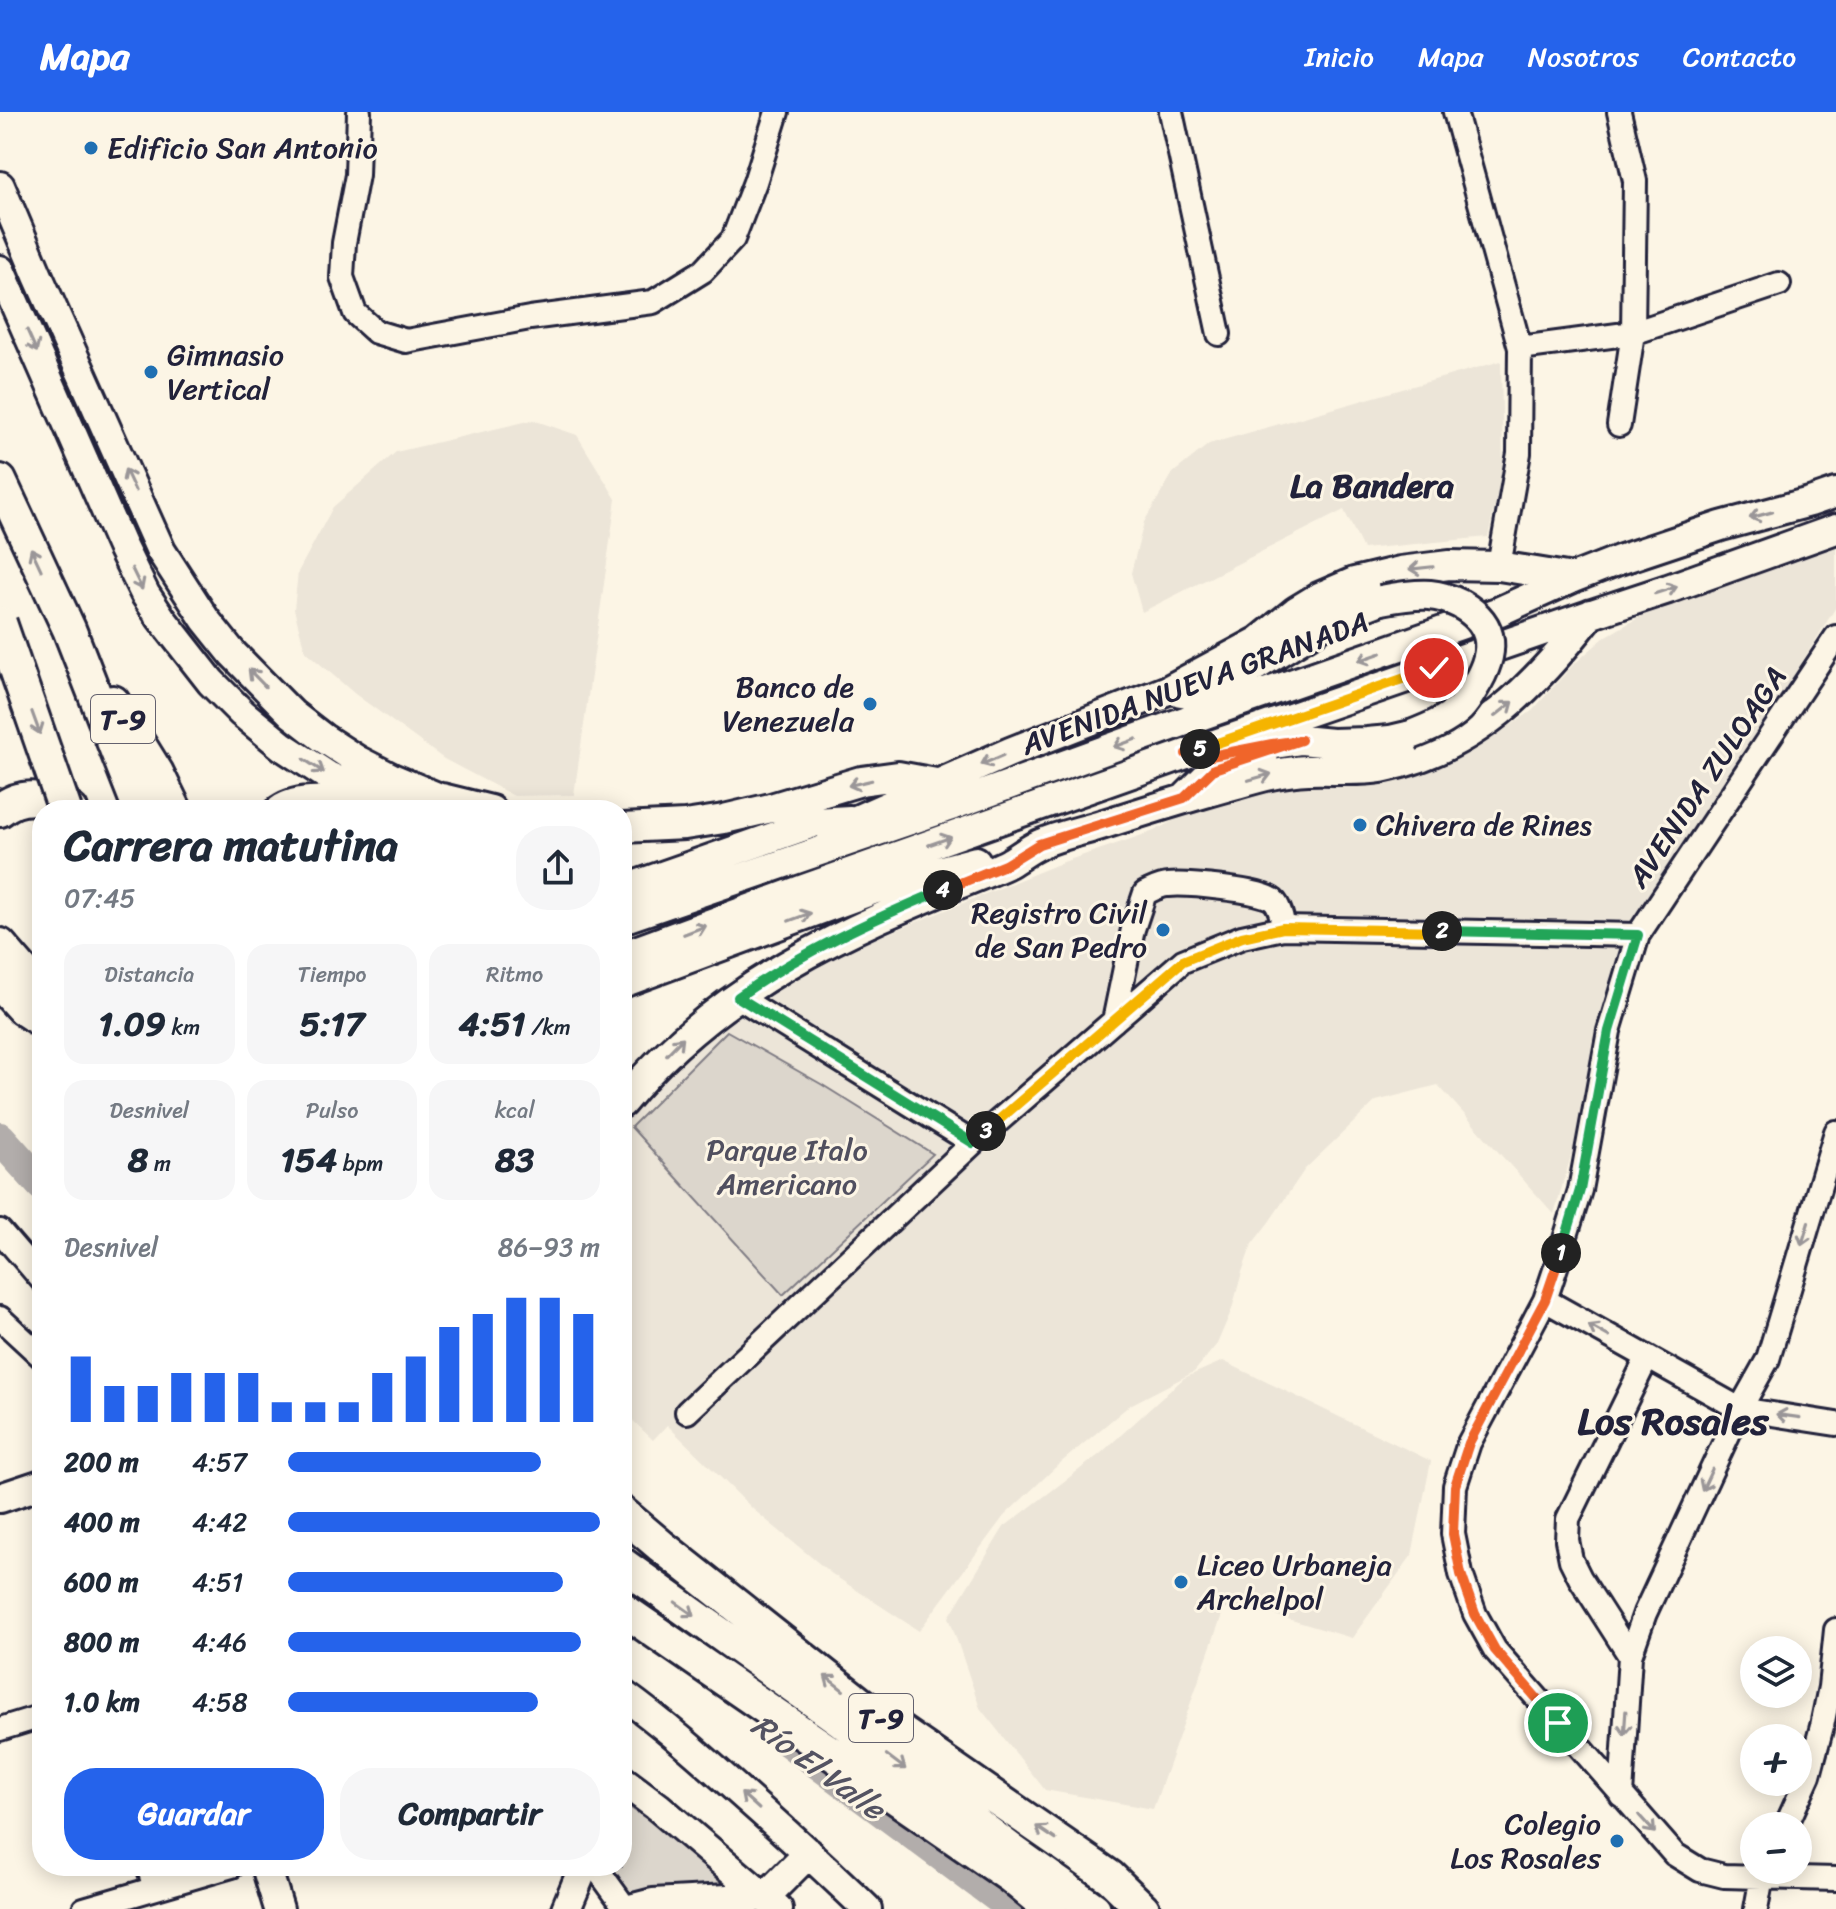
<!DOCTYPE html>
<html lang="es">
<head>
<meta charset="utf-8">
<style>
  :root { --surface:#fff; --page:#f6f6f7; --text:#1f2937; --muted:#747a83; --accent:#2563eb }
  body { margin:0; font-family:Sriracha,sans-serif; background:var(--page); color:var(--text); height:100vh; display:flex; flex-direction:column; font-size:30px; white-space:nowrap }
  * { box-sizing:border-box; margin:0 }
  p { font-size:26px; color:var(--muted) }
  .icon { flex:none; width:44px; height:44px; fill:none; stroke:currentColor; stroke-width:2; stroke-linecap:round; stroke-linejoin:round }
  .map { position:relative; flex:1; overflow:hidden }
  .drawer { position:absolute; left:32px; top:688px; width:600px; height:1076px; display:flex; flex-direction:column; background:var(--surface); border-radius:32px; box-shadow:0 4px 20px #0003 }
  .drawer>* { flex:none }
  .controls { position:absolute; left:1740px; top:1524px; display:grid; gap:16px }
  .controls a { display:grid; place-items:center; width:72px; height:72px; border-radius:50%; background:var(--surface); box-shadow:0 4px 20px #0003; font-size:40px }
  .pin { position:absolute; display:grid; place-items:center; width:68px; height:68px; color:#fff; margin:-34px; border:4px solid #fff; border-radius:50%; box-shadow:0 2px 8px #0007 }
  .km { position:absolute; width:40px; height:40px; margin:-20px; border-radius:50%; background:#222; color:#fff; font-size:22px; line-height:40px; text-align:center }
  .round { display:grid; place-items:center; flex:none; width:84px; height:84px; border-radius:32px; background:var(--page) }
  .head { display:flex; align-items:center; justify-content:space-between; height:136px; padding:0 32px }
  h1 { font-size:44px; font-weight:800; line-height:60px }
  .stats { display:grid; grid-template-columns:repeat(3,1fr); gap:12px; height:136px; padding:8px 32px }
  .stats div { display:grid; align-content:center; border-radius:20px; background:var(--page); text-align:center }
  .stats b { font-size:34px; font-weight:800 }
  .stats small { font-size:22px; font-weight:400 }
  .stats p { font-size:22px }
  .chart { height:224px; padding:16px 32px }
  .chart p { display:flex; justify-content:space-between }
  .chart svg { width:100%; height:144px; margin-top:8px; stroke:var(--accent); stroke-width:6 }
  .cta { display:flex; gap:16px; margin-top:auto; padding:16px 32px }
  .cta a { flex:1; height:92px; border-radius:32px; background:var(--accent); color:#fff; font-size:32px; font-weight:800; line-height:92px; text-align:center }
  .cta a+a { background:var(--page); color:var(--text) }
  ul { padding:0 32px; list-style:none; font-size:26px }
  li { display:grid; grid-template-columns:128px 96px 1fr; align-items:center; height:60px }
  li i { height:20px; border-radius:10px; background:var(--accent) }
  header { display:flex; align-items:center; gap:48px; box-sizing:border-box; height:112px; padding:0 40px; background:var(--accent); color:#fff }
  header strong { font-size:38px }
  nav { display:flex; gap:44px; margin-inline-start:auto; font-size:28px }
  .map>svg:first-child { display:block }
  .built { fill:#ece5d8 }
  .green { fill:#dcd6cc; stroke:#7f7c84; stroke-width:2 }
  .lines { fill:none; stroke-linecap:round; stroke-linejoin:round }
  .river { stroke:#b2adab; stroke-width:32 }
  .minor-casing { stroke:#22223b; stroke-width:28 }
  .major-casing { stroke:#22223b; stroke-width:34 }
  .highway-casing { stroke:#22223b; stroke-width:38 }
  .minor { stroke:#fcf5e5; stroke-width:22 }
  .major { stroke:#fcf5e5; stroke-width:28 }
  .highway { stroke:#fcf5e5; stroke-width:32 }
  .major-bridge-casing { stroke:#22223b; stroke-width:34; stroke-linecap:butt }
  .highway-bridge-casing { stroke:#22223b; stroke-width:38; stroke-linecap:butt }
  .major-bridge { stroke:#fcf5e5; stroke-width:28 }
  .highway-bridge { stroke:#fcf5e5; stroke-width:32 }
  .oneway { stroke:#9a9698 }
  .split-1-casing { stroke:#fff; stroke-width:16 }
  .split-2-casing { stroke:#fff; stroke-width:16 }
  .split-3-casing { stroke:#fff; stroke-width:16 }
  .split-4-casing { stroke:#fff; stroke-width:16 }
  .split-5-casing { stroke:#fff; stroke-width:16 }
  .split-6-casing { stroke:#fff; stroke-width:16 }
  .split-1 { stroke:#f0652b; stroke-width:10 }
  .split-2 { stroke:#22a559; stroke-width:10 }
  .split-3 { stroke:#f5b400; stroke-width:10 }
  .split-4 { stroke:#22a559; stroke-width:10 }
  .split-5 { stroke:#f0652b; stroke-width:10 }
  .split-6 { stroke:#f5b400; stroke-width:10 }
  .poi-dot { fill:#1f6fb2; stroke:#fcf5e5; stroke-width:3 }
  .labels { text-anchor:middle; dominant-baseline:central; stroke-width:6; stroke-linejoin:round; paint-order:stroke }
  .shield { fill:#fcf5e5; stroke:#63616e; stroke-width:2 }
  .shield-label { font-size:28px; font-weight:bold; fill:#22223b }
  .poi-label { font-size:30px; fill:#22223b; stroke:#fcf5e5; text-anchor:start }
  .street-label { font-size:30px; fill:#22223b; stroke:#fcf5e5 }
  .park-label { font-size:30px; fill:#504f5f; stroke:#fcf5e5 }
  .water-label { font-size:32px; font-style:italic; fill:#545362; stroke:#fcf5e5 }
  .quarter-label { font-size:34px; font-weight:bold; fill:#22223b; stroke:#fcf5e5 }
  .district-label { font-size:38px; font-weight:bold; fill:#22223b; stroke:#fcf5e5 }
</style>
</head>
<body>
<header>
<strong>Mapa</strong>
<nav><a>Inicio</a><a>Mapa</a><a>Nosotros</a><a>Contacto</a></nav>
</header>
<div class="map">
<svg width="1836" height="1797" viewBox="0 0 1836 1797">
  <rect width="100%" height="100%" fill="#fcf5e5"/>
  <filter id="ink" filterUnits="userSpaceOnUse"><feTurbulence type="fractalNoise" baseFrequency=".0125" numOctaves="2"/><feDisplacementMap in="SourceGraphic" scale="16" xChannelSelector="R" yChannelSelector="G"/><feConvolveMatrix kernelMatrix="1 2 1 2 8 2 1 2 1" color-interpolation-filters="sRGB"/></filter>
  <g filter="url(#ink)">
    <!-- built -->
    <path class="built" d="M1501 249 1503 357 1488 425 1363 437 1344 398 1142 500 1131 461 1144 410 1173 361 1209 332Z
      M533 308 577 323 616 387 574 683 514 684 444 647 355 582 305 539 294 497 298 460 333 395 396 340Z
      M1836 420V495L1646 801 1612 864 1603 888 1574 1034 1554 1102 1438 973 1376 989 1305 1057 1269 1110 1252 1132 1242 1160 1232 1197 1217 1232 1194 1260 1130 1293 1059 1352 1004 1404 919 1519 832 1462 754 1398 667 1313 653 1328 622 1298V1003L637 986 713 921 798 863 845 839 1066 749 1154 719 1204 692 1254 673 1410 661 1432 656 1459 644 1492 626 1532 599 1573 553 1605 525 1650 499 1703 474Z
      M1223 1249 1431 1349 1412 1443 1352 1526 1271 1502 1224 1497 1153 1697 1045 1678 980 1596 949 1505 1004 1415 1100 1342 1184 1266Z"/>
    <!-- green -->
    <path class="green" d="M727 919 821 972 933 1042 783 1183 631 1015Z
      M622 1690 675 1726 748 1797H629L589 1754H622Z"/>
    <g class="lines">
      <!-- river -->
      <path class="river" d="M0 1026 42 1073
        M788 1629 1014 1797"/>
      <defs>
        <path id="minor" d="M359 0 357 63 344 131 342 165 355 201 376 220 406 229 530 206 653 190 703 159 733 127 755 70 777 0
          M1171 0 1219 222
          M1455 0 1520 236 1519 341 1499 454
          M1520 236 1633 221 1779 172
          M1619 313 1633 221 1635 69 1619 0
          M1836 525 1638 823 1609 919 1580 1078 1561 1140 1545 1188 1469 1331 1455 1374 1453 1422 1461 1462 1475 1502 1495 1538 1674 1742 1700 1758 1724 1764 1836 1767
          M738 885 973 1031
          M1114 909 1133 817 1145 781C1152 778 1161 773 1168 773 1185 771 1262 778 1273 788 1279 793 1283 807 1283 816
          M0 1119 42 1168
          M1545 1188 1740 1297 1836 1312
          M0 1206 42 1245
          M687 1300 973 1031 1183 849 1242 825 1283 816 1638 823
          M1630 1544 1580 1466 1571 1448 1567 1428 1568 1407 1647 1246
          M0 1617 42 1604
          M1621 1683 1630 1544 1645 1501 1740 1297 1768 1247 1836 1020
          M1786 1714 1809 1663 1822 1614 1830 1575 1836 1518
          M148 1754 155 1776
          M595 1754 626 1797
          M84 1797 232 1754
          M1756 1797 1762 1764 1765 1758"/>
        <path id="major" d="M0 74 38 164 161 439 205 507 233 542 292 602 323 626 357 648 394 667 437 685 460 698
          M0 158 121 433 145 482 161 506 211 570 242 601 282 634 328 664 387 691 407 698
          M1181 580 1195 582 1220 574 1256 554 1332 507 1381 488
          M1242 637 1301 628 1332 631 1367 630 1390 628 1411 623
          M442 686 491 698
          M1185 686 1214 657 1265 640
          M280 698C303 681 350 691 377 698
          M622 716 685 713 724 707 771 696 861 669 898 664 936 671
          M831 719 1010 640 1168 578 1259 529 1296 499 1319 485 1354 470 1400 459 1449 453 1499 454 1573 466
          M622 778 816 710 850 708
          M622 807 951 694 1188 608 1500 499 1573 466 1619 448 1721 414 1810 390 1836 381
          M622 844 804 777 1186 642 1592 502 1668 477 1836 417
          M622 871 889 772 976 749
          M622 991C717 874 845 818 981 763 990 759 1000 756 1009 751 1019 745 1029 737 1040 732 1060 723 1083 719 1104 712 1148 698 1192 684 1237 672 1261 665 1283 659 1308 658 1333 657 1357 660 1381 656 1474 638 1535 574 1591 502
          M0 1386 42 1372
          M622 1582C664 1612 702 1646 740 1680 783 1718 826 1757 867 1797
          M622 1668 658 1695 778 1797
          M266 1754 279 1797
          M765 1785 809 1741
          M566 1797 584 1754
          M630 1797 653 1791 765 1785"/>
        <path id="highway" d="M0 369 69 517 140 698
          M113 590 157 661 175 698
          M0 698C23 679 48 686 71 698
          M0 833 33 871 42 879
          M0 872 22 896 42 909
          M622 1401 661 1434 867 1597 1110 1765 1143 1797
          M622 1452 842 1609 1011 1738 1094 1797
          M622 1497 1010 1764 1050 1797"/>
      </defs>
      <!-- minor casing -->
      <use href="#minor" class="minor-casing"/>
      <!-- major casing -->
      <use href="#major" class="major-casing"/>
      <!-- highway casing -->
      <use href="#highway" class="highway-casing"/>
      <!-- minor -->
      <use href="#minor" class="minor"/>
      <!-- major -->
      <use href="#major" class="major"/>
      <!-- highway -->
      <use href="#highway" class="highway"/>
      <defs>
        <path id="major-bridge" d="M1381 488C1397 485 1414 482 1430 483 1441 484 1450 487 1460 492 1498 513 1495 543 1474 576 1470 583 1466 590 1460 596 1446 609 1429 616 1411 623"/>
        <path id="highway-bridge" d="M0 511 65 698"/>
      </defs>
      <!-- major-bridge casing -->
      <use href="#major-bridge" class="major-bridge-casing"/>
      <!-- highway-bridge casing -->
      <use href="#highway-bridge" class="highway-bridge-casing"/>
      <!-- major-bridge -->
      <use href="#major-bridge" class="major-bridge"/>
      <!-- highway-bridge -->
      <use href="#highway-bridge" class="highway-bridge"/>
    </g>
    <!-- one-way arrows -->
    <defs><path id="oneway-shaft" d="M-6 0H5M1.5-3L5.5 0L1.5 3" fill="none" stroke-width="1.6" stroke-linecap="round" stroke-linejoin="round" transform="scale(2)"/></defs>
    <g class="oneway">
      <use href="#oneway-shaft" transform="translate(32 229) rotate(66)"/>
      <use href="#oneway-shaft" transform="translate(130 368) rotate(-115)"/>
      <use href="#oneway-shaft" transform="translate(1761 403) rotate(165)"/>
      <use href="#oneway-shaft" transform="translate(36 447) rotate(-115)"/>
      <use href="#oneway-shaft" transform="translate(1421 456) rotate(174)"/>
      <use href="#oneway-shaft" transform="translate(137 467) rotate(64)"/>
      <use href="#oneway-shaft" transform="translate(1666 478) rotate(-18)"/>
      <use href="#oneway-shaft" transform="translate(1370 545) rotate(161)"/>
      <use href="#oneway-shaft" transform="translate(257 566) rotate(-134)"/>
      <use href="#oneway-shaft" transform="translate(1504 597) rotate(-38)"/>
      <use href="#oneway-shaft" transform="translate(36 611) rotate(70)"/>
      <use href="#oneway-shaft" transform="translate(1125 631) rotate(160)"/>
      <use href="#oneway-shaft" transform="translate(992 648) rotate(157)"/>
      <use href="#oneway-shaft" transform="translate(314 654) rotate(33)"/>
      <use href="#oneway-shaft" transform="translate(1260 665) rotate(-16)"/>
      <use href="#oneway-shaft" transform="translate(860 671) rotate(167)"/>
      <use href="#oneway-shaft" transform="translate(940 729) rotate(-19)"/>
      <use href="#oneway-shaft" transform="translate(800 805) rotate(-20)"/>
      <use href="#oneway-shaft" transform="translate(695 818) rotate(-21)"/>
      <use href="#oneway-shaft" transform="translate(675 934) rotate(-46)"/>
      <use href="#oneway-shaft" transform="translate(1805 1122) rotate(107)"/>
      <use href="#oneway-shaft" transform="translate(1599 1219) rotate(-151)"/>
      <use href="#oneway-shaft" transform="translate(1788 1304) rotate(-172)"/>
      <use href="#oneway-shaft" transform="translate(1707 1368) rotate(115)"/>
      <use href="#oneway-shaft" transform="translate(685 1497) rotate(36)"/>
      <use href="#oneway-shaft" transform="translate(834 1571) rotate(-142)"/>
      <use href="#oneway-shaft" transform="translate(1625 1611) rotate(94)"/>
      <use href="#oneway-shaft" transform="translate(896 1650) rotate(37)"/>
      <use href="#oneway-shaft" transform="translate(750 1689) rotate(-138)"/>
      <use href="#oneway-shaft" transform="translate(1647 1712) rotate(48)"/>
      <use href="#oneway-shaft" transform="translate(1046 1721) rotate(-146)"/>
    </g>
  </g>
  <g class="lines" filter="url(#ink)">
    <defs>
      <path id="split-1" d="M1558 1611 1495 1538 1475 1502 1461 1462 1453 1422 1455 1374 1469 1331 1545 1188 1561 1141"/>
      <path id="split-2" d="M1442 819 1638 823 1609 919 1580 1078 1561 1141"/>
      <path id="split-3" d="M986 1019 1183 849 1242 825 1283 816 1442 819"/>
      <path id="split-4" d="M943 778C871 808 802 840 738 885L973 1031 986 1019"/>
      <path id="split-5" d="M943 778 1005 753 1039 732 1184 686 1214 657 1301 628 1272 632 1211 644 1186 642 1200 637"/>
      <path id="split-6" d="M1200 637 1434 556"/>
    </defs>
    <!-- split-1 casing -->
    <use href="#split-1" class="split-1-casing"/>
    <!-- split-2 casing -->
    <use href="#split-2" class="split-2-casing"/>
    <!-- split-3 casing -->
    <use href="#split-3" class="split-3-casing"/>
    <!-- split-4 casing -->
    <use href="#split-4" class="split-4-casing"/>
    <!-- split-5 casing -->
    <use href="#split-5" class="split-5-casing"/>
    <!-- split-6 casing -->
    <use href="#split-6" class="split-6-casing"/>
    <!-- split-1 -->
    <use href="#split-1" class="split-1"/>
    <!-- split-2 -->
    <use href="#split-2" class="split-2"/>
    <!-- split-3 -->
    <use href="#split-3" class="split-3"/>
    <!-- split-4 -->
    <use href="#split-4" class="split-4"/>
    <!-- split-5 -->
    <use href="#split-5" class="split-5"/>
    <!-- split-6 -->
    <use href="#split-6" class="split-6"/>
  </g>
  <!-- markers -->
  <g class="poi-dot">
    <circle cx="91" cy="36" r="8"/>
    <circle cx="151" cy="260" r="8"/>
    <circle cx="870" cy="592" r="8"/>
    <circle cx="1360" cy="713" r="8"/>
    <circle cx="1163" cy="818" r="8"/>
    <circle cx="1181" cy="1470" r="8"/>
    <circle cx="1617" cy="1729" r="8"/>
  </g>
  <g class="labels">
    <!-- shield labels -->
    <g class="shield">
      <rect x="91" y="583" width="64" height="48" rx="6"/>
      <rect x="849" y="1582" width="64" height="48" rx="6"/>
    </g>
    <g class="shield-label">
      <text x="123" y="607">T-9</text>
      <text x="881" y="1606">T-9</text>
    </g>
    <!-- poi labels -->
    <g class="poi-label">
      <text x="107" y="36">Edificio San Antonio</text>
      <text x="167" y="243">Gimnasio<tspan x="167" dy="34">Vertical</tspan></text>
      <text x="854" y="575" text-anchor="end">Banco de<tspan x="854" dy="34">Venezuela</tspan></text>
      <text x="1376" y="713">Chivera de Rines</text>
      <text x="1147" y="801" text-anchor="end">Registro Civil<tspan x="1147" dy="34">de San Pedro</tspan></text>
      <text x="1197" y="1453">Liceo Urbaneja<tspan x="1197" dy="34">Archelpol</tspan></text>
      <text x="1601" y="1712" text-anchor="end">Colegio<tspan x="1601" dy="34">Los Rosales</tspan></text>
    </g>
    <!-- street labels -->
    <g class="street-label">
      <text transform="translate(1195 571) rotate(-20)">AVENIDA NUEVA GRANADA</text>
      <text transform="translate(1707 665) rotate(-56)">AVENIDA ZULOAGA</text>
    </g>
    <!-- park labels -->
    <g class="park-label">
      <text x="787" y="1038">Parque Italo<tspan x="787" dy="34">Americano</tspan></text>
    </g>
    <!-- water labels -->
    <g class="water-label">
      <text transform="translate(818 1655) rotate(36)">Río El Valle</text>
    </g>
    <!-- quarter labels -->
    <g class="quarter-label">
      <text x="1372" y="374">La Bandera</text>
    </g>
    <!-- district labels -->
    <g class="district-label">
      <text x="1673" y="1309">Los Rosales</text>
    </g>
  </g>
</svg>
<div class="controls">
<a><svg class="icon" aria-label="layers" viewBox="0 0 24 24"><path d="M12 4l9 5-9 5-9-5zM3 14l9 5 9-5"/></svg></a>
<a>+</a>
<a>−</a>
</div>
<div class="pin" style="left:1558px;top:1611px;background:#1e9e55"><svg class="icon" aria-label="arrive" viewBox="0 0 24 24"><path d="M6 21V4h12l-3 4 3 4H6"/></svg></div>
<div class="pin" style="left:1434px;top:556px;background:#d93025"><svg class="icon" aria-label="check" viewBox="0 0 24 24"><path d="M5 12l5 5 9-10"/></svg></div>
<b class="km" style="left:1561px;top:1141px">1</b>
<b class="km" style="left:1442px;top:819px">2</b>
<b class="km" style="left:986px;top:1019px">3</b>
<b class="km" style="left:943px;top:778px">4</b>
<b class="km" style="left:1200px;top:637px">5</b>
<section class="drawer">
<div class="head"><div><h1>Carrera matutina</h1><p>07:45</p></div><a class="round"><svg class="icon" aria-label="share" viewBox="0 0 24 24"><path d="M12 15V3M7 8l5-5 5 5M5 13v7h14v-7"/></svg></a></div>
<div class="stats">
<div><p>Distancia</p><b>1.09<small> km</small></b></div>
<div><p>Tiempo</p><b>5:17</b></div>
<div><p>Ritmo</p><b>4:51<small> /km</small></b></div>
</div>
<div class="stats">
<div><p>Desnivel</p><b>8<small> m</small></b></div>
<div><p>Pulso</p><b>154<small> bpm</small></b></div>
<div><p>kcal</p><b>83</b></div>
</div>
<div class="chart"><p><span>Desnivel</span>86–93 m</p>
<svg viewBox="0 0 160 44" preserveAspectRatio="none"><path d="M5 44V24M15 44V33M25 44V33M35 44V29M45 44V29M55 44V29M65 44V38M75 44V38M85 44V38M95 44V29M105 44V24M115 44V15M125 44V11M135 44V6M145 44V6M155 44V11"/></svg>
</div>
<ul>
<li><b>200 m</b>4:57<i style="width:81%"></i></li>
<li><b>400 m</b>4:42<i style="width:100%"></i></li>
<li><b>600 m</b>4:51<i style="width:88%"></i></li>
<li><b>800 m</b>4:46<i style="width:94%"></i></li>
<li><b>1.0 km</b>4:58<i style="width:80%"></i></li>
</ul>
<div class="cta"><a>Guardar</a><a>Compartir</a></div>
</section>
</div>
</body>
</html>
